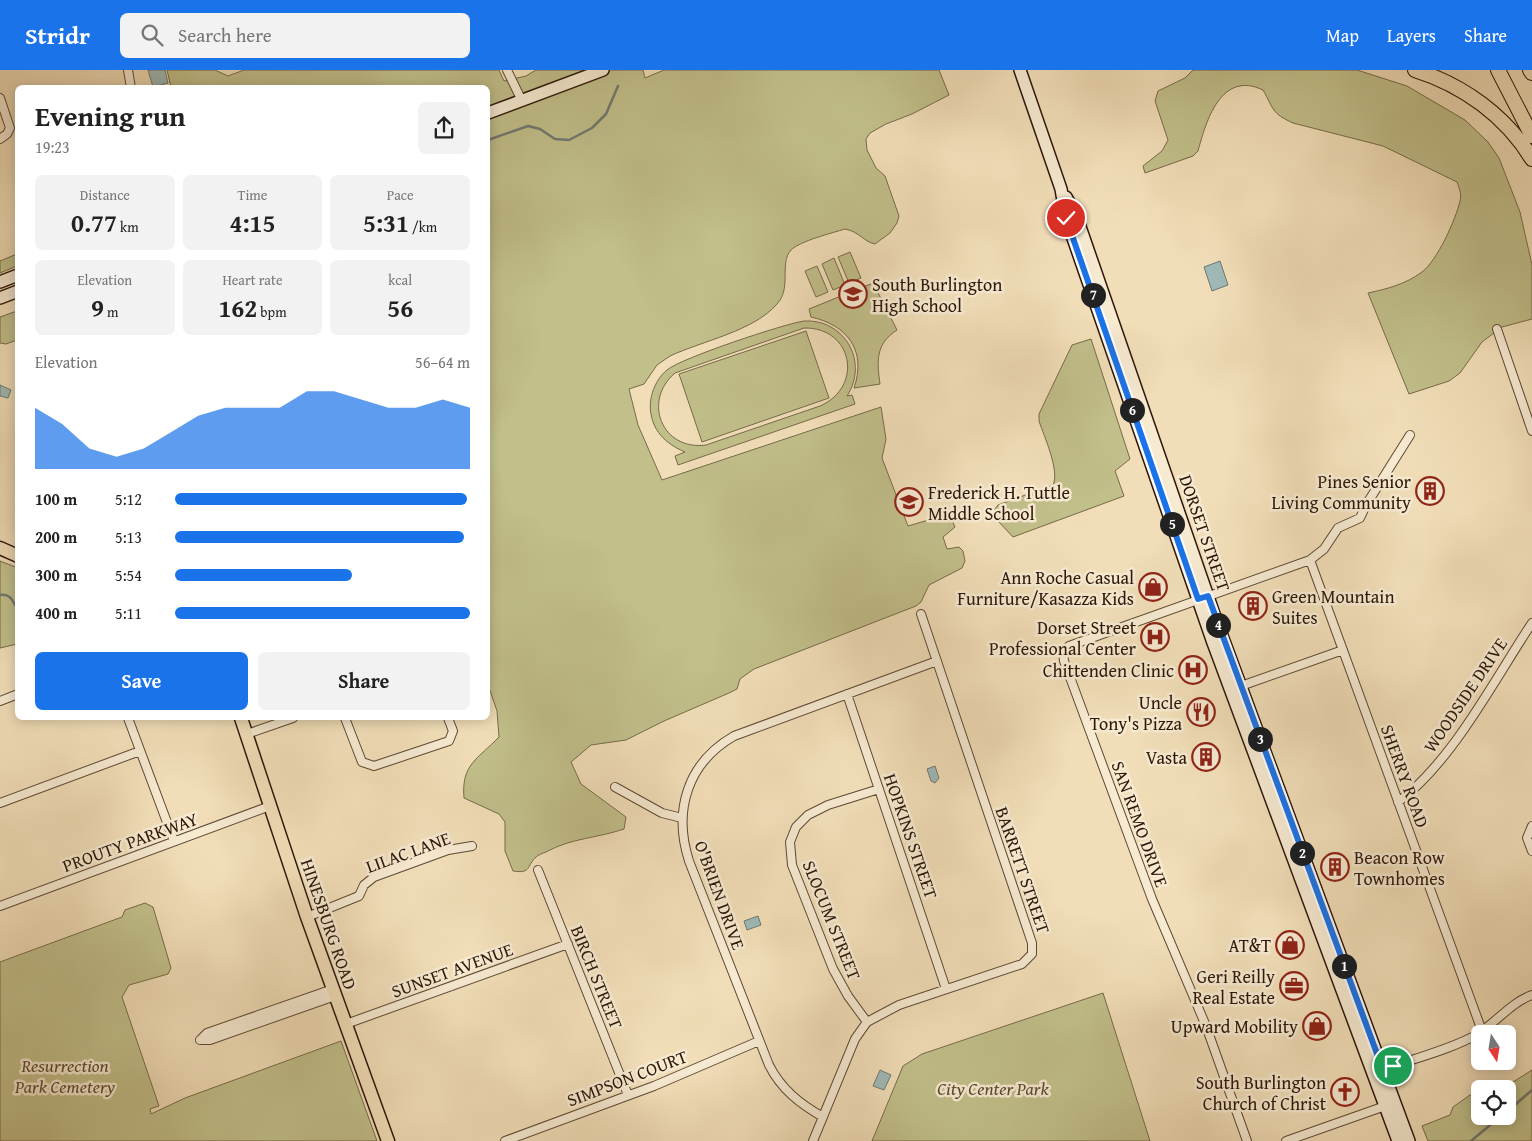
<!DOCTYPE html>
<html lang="en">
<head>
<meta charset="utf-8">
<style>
  :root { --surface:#fff; --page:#f2f2f2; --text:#222; --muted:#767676; --accent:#1a73e8 }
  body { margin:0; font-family:"Gentium Book Plus",serif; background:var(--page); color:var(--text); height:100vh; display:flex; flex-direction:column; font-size:19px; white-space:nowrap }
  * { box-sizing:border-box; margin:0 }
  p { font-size:16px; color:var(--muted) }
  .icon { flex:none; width:28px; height:28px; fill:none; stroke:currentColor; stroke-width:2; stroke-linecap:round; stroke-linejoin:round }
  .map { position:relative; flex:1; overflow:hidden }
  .side { position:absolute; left:15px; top:15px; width:475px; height:635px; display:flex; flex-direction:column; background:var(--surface); border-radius:8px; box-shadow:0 2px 12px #0003 }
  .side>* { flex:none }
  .needle { width:32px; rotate:168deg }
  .buttons { position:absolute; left:1471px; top:955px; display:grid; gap:10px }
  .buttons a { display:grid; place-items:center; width:45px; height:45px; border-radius:8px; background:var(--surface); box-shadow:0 2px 12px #0003; font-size:25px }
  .pin { position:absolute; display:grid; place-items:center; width:42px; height:42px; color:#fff; margin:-21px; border:2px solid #fff; border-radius:50%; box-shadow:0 1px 5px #0007 }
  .km { position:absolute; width:25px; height:25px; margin:-12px; border-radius:50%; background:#222; color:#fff; font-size:14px; line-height:25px; text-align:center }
  .round { display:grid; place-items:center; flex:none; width:52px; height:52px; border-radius:8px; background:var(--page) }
  .overview { display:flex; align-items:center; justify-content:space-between; height:85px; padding:0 20px }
  h1 { font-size:28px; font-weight:800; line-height:38px }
  .stats { display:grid; grid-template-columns:repeat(3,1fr); gap:8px; height:85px; padding:5px 20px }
  .stats div { display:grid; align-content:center; border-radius:8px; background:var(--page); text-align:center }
  .stats b { font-size:25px; font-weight:800 }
  .stats small { font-size:14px; font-weight:400 }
  .stats p { font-size:14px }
  .chart { height:140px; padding:10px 20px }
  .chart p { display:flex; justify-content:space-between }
  .chart svg { width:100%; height:90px; margin-top:5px; fill:var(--accent); opacity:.7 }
  .action { display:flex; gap:10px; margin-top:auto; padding:10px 20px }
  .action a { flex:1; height:58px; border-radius:8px; background:var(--accent); color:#fff; font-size:20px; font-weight:800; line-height:58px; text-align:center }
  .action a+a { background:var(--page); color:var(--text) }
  ul { padding:0 20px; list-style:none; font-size:16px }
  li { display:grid; grid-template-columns:80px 60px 1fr; align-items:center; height:38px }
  li i { height:12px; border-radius:6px; background:var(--accent) }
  header { display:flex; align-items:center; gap:30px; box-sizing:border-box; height:70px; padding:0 25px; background:var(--accent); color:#fff }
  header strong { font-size:24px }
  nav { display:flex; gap:28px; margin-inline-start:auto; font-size:18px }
  .search { width:350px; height:45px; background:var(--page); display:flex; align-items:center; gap:12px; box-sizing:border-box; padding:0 18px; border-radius:8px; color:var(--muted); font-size:19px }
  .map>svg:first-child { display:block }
  .green { fill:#c1bf8a; stroke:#776a49; fill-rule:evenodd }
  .water { fill:#9ebab8; stroke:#717872 }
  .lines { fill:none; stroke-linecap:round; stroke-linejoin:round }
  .stream { stroke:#717872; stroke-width:2.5 }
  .minor-casing { stroke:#5e4834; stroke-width:10 }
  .secondary-casing { stroke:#2d1608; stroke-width:14 }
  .primary-casing { stroke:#2d1608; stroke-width:15 }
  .motorway-casing { stroke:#2d1608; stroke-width:16 }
  .minor { stroke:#f6ead1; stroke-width:8 }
  .secondary { stroke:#f6ead1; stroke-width:11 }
  .primary { stroke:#f1deb8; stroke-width:12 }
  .motorway { stroke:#f1deb8; stroke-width:14 }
  .route-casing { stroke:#fff; stroke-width:10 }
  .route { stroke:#1a73e8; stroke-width:6 }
  .labels { text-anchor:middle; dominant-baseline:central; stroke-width:5; stroke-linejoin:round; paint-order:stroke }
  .poi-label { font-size:18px; fill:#2d1608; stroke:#f6ead1; text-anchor:end }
  .street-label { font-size:18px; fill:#2d1608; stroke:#f6ead1 }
  .park-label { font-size:18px; font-style:italic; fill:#59492f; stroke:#f6ead1 }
</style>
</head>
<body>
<header>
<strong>Stridr</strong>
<div class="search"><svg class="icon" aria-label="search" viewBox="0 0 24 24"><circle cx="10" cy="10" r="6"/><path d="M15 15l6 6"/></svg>Search here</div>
<nav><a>Map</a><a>Layers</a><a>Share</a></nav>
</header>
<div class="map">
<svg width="1532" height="1071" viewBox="0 0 1532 1071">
  <rect width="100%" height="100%" fill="#f1deb8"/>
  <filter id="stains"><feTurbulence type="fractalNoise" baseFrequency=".004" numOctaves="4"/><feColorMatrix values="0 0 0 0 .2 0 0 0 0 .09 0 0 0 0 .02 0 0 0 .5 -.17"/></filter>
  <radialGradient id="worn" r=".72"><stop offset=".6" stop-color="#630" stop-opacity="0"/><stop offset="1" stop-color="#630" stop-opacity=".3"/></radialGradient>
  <!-- green -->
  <path class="green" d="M167 0H215L228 6 244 0H499L504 11 526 6 536 0H643L645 8 664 0H939L949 25 912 44 886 54 870 63 866 69 867 80 876 98 885 106 899 146 897 153 890 163 875 174C864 172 860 162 845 159 832 163 800 171 791 180 779 193 792 218 777 234 754 261 702 271 670 286L657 295 644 314 629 319 638 355 662 410 881 337 886 369 882 388 908 456 949 444 955 457 943 467 947 479 959 477 963 481 965 491 962 498 929 515 921 532 916 536 754 599 740 609 737 619 729 623 664 651 626 670 591 675 571 692 581 714 626 747 624 759C598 768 571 768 546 782 543 783 538 785 536 787 526 796 532 804 513 801L505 781V752L499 744 464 728C461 694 478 689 499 667L497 641 488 615V18L171 17Z
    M1193 0H1357L1407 16 1465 50 1488 72 1499 88 1520 142 1532 195V249L1502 257 1482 272 1460 303 1449 311 1409 324 1368 223C1387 219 1406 214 1422 202 1437 191 1456 149 1460 131 1462 124 1459 118 1457 112L1383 76 1293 53C1271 43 1274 39 1263 20 1221 0 1206 51 1198 81L1193 86 1145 103 1143 96 1162 81 1168 70 1155 31 1158 21 1185 8Z
    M850 182 861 208 849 213 838 187Z
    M17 184V196L0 203V191Z
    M834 188 845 215 833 220 822 194Z
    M817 196 828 222 816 227 805 201Z
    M873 213 897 260C875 274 877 292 880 314L854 318C867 280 847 255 811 247L809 239Z
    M17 241V270L6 274 0 273V247Z
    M804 251C845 249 869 292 847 326L852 325 855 334 678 395 675 386 685 382C668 375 654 363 651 344 648 328 655 310 667 300 681 288 784 254 804 251ZM804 258C853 257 864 317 820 336L706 375C662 381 642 331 675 303Z
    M806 261 829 328 702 372 679 304Z
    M1091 269 1130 389 1115 401 1124 426 1013 467 997 450 994 440 998 435 1053 415C1060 401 1044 366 1039 351V344L1072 275Z
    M0 491 18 498 17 574 0 578Z
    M145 833 153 837 171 898 168 904 129 915 122 927 159 1036 150 1039 151 1044 185 1028 341 971 377 1071H0V892L122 847 125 840Z
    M1103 923 1150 1071H872L903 996 922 984Z
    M1532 1000V1071H1428L1422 1056 1450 1045 1453 1037 1470 1025 1480 1029V1046H1508V1019H1502Z"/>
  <!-- water -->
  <path class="water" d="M148 0H165L168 13 153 17Z
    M1220 191 1228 215 1212 221 1204 197Z
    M0 315 11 320 8 328 0 326Z
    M935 696 939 708 935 713 931 711 927 699Z
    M758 846 761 855 747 860 744 851Z
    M880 1000 891 1005 884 1020 873 1016Z"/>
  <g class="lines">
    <!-- stream -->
    <path class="stream" d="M488 70 528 56 540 59 555 69 569 70 592 58 606 44 618 16
      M0 525C11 523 13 532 18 540
      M1508 1041 1532 1020
      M1471 1071 1501 1046"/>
    <defs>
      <path id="minor" d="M128 0 131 18
        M507 0 522 31
        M0 28 10 58 7 64 0 69
        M1497 259 1532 361
        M1310 490 1482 961
        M1241 616 1343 580
        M847 624 946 919
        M0 631 18 624
        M128 648 174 771
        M345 648 362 692 374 696 449 671 453 661 448 648
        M247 664 293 648
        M615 717 662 743 682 748
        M1398 732C1453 691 1494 610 1532 553
        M0 733 140 681
        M1532 756 1527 768 1532 781
        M538 800 628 1025
        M0 836 270 736
        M307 847 359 826 364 815 374 807 448 780 472 776
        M867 952 848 926 833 899 792 795 790 772 796 757 808 745 828 735 879 719
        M346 954 568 874
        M200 970 207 963 333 919
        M200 970H210L335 926
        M1379 1001C1408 990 1450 980 1476 965 1496 953 1510 933 1532 925
        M823 1047C800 1034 781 1019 769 995L689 791C673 741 687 693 734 666L937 591
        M505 1071 654 1016 759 971
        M813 1071 855 969 867 952 899 935 1022 894 1032 884V873L921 544
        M1247 1071 1206 956 1152 829 1064 591 1063 582 1069 576 1310 490 1324 479 1338 458 1360 448 1366 435 1410 365
        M1286 1071 1388 1035"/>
      <path id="secondary" d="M1020 0 1061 119 1066 148 1212 570 1398 1071
        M488 43 603 0
        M1066 127 1076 145 1214 544 1409 1071
        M0 212 18 205
        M0 228 18 221"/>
      <path id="primary" d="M0 478 18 486
        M241 648 307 847 388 1071"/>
      <path id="motorway" d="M1415 0C1463 15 1506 46 1532 89
        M1498 0 1532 66
        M1530 0 1532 3"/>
    </defs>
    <!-- minor casing -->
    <use href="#minor" class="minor-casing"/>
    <!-- secondary casing -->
    <use href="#secondary" class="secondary-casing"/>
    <!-- primary casing -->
    <use href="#primary" class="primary-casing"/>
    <!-- motorway casing -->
    <use href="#motorway" class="motorway-casing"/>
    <!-- minor -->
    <use href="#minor" class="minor"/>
    <!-- secondary -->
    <use href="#secondary" class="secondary"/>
    <!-- primary -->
    <use href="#primary" class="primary"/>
    <!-- motorway -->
    <use href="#motorway" class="motorway"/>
  </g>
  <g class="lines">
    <defs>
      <path id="route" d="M1066 148 1198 529 1208 526 1383 1000 1393 996"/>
    </defs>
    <!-- route casing -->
    <use href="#route" class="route-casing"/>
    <!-- route -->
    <use href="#route" class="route"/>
  </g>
  <!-- icons -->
  <defs>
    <symbol id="school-ring" viewBox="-11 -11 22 22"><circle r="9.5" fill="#f6ead1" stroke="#8f2418" stroke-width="1.5"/><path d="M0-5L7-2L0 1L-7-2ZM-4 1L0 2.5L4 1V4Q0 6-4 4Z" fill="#8f2418"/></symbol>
    <symbol id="building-ring" viewBox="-11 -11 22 22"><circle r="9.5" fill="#f6ead1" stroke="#8f2418" stroke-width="1.5"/><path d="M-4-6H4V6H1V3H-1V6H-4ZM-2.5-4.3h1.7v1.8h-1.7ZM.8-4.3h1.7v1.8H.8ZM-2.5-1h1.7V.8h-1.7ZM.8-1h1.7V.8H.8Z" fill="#8f2418"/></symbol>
    <symbol id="shop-ring" viewBox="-11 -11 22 22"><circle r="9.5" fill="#f6ead1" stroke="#8f2418" stroke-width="1.5"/><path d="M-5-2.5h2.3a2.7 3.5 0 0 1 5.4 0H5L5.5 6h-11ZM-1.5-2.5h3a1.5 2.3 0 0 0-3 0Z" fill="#8f2418"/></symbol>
    <symbol id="hospital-ring" viewBox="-11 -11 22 22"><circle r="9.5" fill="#f6ead1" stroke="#8f2418" stroke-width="1.5"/><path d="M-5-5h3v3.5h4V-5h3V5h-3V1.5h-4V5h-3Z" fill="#8f2418"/></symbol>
    <symbol id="restaurant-ring" viewBox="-11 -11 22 22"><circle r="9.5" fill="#f6ead1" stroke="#8f2418" stroke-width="1.5"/><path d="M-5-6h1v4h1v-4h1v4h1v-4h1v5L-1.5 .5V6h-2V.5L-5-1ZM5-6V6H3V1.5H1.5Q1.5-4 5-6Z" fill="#8f2418"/></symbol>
    <symbol id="office-ring" viewBox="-11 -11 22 22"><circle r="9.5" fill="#f6ead1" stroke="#8f2418" stroke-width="1.5"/><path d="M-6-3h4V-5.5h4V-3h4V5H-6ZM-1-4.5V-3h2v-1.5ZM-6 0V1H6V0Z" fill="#8f2418"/></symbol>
    <symbol id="church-ring" viewBox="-11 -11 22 22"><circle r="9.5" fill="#f6ead1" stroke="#8f2418" stroke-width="1.5"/><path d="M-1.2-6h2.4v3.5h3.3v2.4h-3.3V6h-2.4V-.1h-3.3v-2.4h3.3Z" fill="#8f2418"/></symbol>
  </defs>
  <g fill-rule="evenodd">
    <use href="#school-ring" x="837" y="208" width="32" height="32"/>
    <use href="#building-ring" x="1414" y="405" width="32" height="32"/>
    <use href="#school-ring" x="893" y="416" width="32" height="32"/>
    <use href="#shop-ring" x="1137" y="501" width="32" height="32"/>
    <use href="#building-ring" x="1237" y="520" width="32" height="32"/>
    <use href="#hospital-ring" x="1139" y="551" width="32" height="32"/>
    <use href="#hospital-ring" x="1177" y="584" width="32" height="32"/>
    <use href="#restaurant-ring" x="1185" y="626" width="32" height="32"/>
    <use href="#building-ring" x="1190" y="671" width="32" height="32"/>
    <use href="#building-ring" x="1319" y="781" width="32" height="32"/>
    <use href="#shop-ring" x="1274" y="859" width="32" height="32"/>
    <use href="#office-ring" x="1278" y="900" width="32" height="32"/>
    <use href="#shop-ring" x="1301" y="940" width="32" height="32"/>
    <use href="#church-ring" x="1329" y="1006" width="32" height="32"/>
  </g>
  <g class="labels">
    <!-- poi labels -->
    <g class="poi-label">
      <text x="872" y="214" text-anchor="start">South Burlington<tspan x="872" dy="21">High School</tspan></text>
      <text x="1411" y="411">Pines Senior<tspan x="1411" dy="21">Living Community</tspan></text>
      <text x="928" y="422" text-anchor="start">Frederick H. Tuttle<tspan x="928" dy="21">Middle School</tspan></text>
      <text x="1134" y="507">Ann Roche Casual<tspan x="1134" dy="21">Furniture/Kasazza Kids</tspan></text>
      <text x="1272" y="526" text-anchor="start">Green Mountain<tspan x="1272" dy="21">Suites</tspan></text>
      <text x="1136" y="557">Dorset Street<tspan x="1136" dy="21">Professional Center</tspan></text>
      <text x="1174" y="600">Chittenden Clinic</text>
      <text x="1182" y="632">Uncle<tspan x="1182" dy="21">Tony's Pizza</tspan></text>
      <text x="1187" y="687">Vasta</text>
      <text x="1354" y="787" text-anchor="start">Beacon Row<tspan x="1354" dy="21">Townhomes</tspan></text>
      <text x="1271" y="875">AT&amp;T</text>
      <text x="1275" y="906">Geri Reilly<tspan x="1275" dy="21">Real Estate</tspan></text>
      <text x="1298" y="956">Upward Mobility</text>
      <text x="1326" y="1012">South Burlington<tspan x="1326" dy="21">Church of Christ</tspan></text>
    </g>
    <!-- street labels -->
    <g class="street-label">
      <text transform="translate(1205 463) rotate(71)">DORSET STREET</text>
      <text transform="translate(1465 625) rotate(-56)">WOODSIDE DRIVE</text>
      <text transform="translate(1405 706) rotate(70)">SHERRY ROAD</text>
      <text transform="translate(1140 754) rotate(70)">SAN REMO DRIVE</text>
      <text transform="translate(911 766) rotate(71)">HOPKINS STREET</text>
      <text transform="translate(130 772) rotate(-20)">PROUTY PARKWAY</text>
      <text transform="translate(408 782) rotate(-20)">LILAC LANE</text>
      <text transform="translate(1023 800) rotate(71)">BARRETT STREET</text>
      <text transform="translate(720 825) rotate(70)">O'BRIEN DRIVE</text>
      <text transform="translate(832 850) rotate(68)">SLOCUM STREET</text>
      <text transform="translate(329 854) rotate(71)">HINESBURG ROAD</text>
      <text transform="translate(452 900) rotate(-20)">SUNSET AVENUE</text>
      <text transform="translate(597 907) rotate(68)">BIRCH STREET</text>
      <text transform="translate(627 1008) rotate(-21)">SIMPSON COURT</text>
    </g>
    <!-- park labels -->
    <g class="park-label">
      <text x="65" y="995">Resurrection<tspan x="65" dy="21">Park Cemetery</tspan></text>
      <text x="993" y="1018">City Center Park</text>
    </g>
  </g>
  <rect width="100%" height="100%" filter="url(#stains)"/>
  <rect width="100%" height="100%" fill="url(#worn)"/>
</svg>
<div class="buttons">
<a><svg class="needle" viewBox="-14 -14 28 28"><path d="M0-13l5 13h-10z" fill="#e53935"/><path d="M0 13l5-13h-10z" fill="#767676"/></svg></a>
<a><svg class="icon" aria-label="locate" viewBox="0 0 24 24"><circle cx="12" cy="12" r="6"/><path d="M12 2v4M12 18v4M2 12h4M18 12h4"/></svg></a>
</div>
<div class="pin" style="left:1393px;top:996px;background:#1e9e55"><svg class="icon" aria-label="arrive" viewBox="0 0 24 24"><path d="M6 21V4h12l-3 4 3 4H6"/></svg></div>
<div class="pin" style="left:1066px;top:148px;background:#d93025"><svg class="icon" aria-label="check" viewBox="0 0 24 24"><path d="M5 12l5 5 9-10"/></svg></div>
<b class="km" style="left:1344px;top:896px">1</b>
<b class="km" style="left:1302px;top:783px">2</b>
<b class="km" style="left:1260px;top:669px">3</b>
<b class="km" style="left:1218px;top:555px">4</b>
<b class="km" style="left:1172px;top:454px">5</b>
<b class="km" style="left:1132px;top:340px">6</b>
<b class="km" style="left:1093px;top:225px">7</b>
<section class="side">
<div class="overview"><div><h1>Evening run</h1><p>19:23</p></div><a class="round"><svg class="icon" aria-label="share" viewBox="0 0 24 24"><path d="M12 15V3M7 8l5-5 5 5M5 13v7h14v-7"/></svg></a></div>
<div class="stats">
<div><p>Distance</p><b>0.77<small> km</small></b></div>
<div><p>Time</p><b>4:15</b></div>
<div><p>Pace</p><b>5:31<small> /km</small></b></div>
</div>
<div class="stats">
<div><p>Elevation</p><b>9<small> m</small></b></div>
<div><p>Heart rate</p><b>162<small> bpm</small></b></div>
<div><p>kcal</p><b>56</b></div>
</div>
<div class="chart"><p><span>Elevation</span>56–64 m</p>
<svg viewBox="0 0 160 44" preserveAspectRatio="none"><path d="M0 44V14L10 22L20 34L30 38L40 34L50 26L60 18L70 14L80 14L90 14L100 6L110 6L120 10L130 14L140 14L150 10L160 14V44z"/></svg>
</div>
<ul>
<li><b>100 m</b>5:12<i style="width:99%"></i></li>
<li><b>200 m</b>5:13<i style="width:98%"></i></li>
<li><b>300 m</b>5:54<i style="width:60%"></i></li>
<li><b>400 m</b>5:11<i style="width:100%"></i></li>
</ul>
<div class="action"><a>Save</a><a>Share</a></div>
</section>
</div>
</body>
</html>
